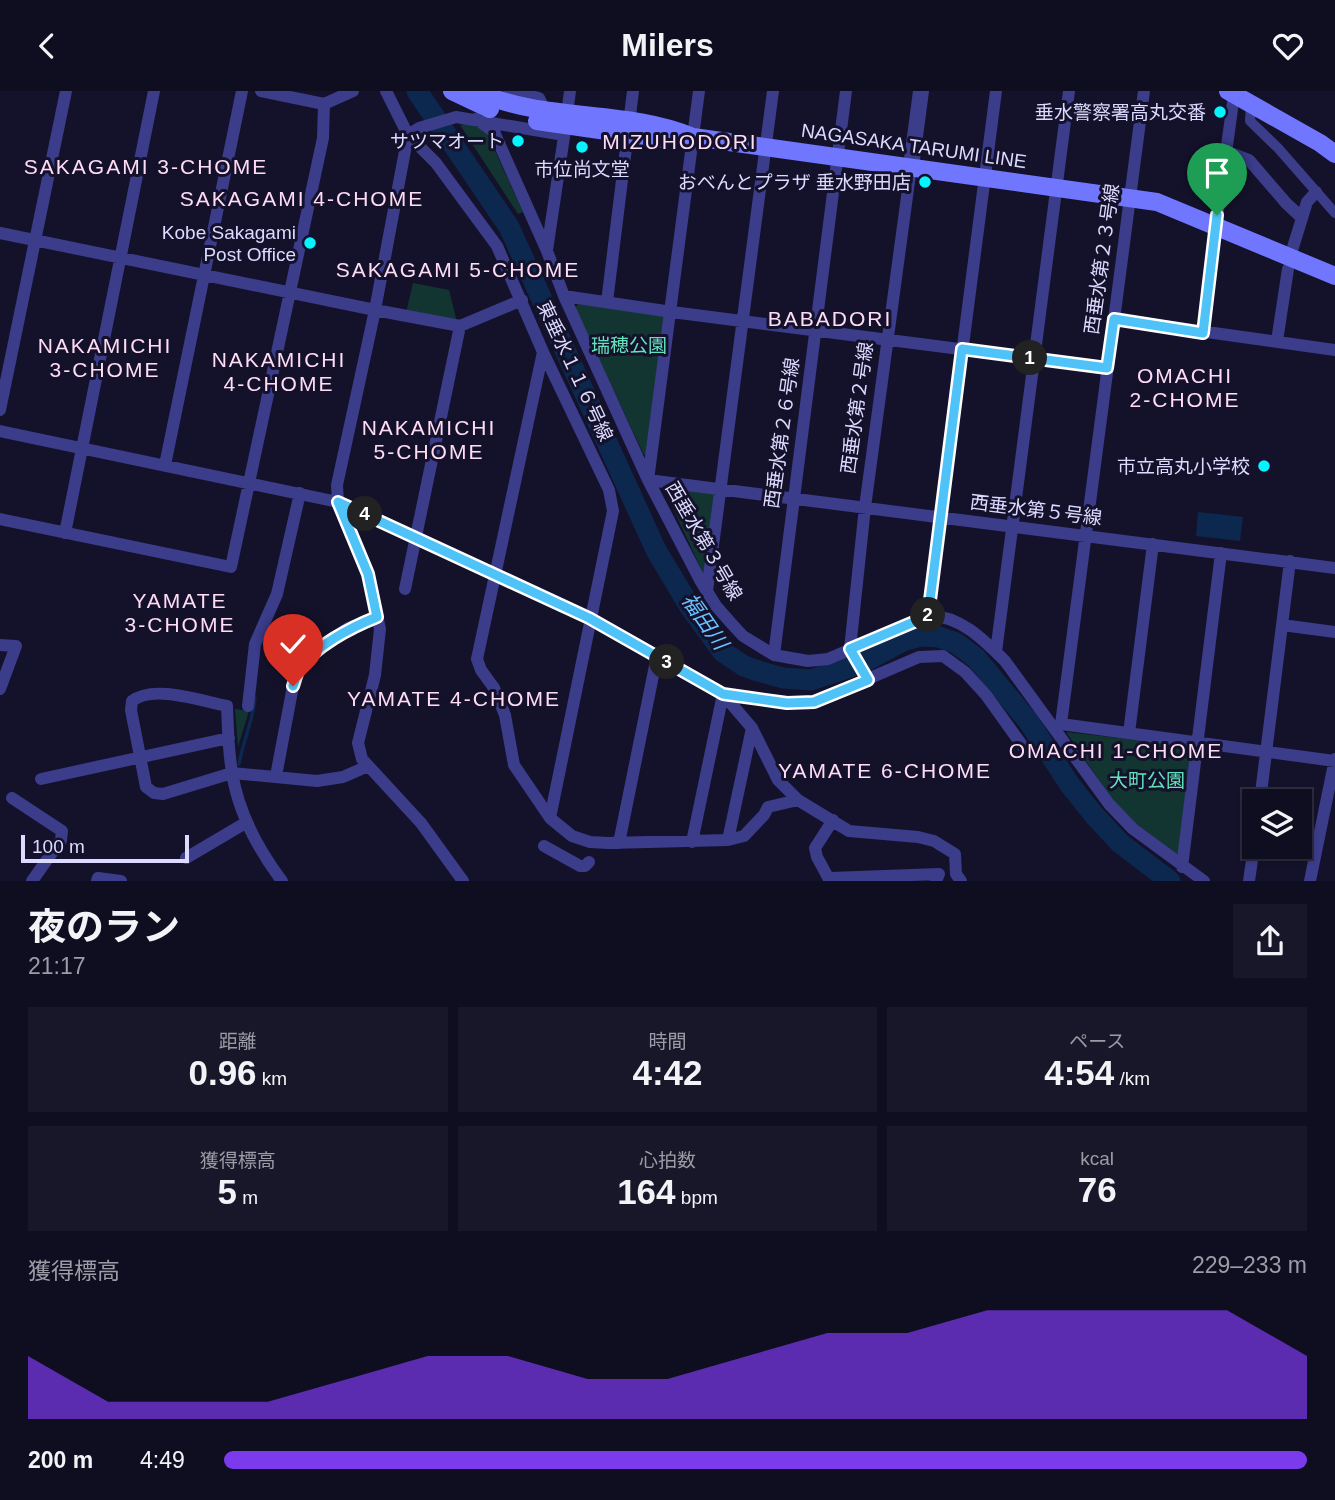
<!DOCTYPE html>
<html lang="ja">
<head>
<meta charset="utf-8">
<style>
  :root { --surface:#0f0d20; --page:#181629; --text:#f1f3f6; --muted:#9b9ca5; --line:#2f2d3e; --accent:#7c3aed }
  body { margin:0; font-family:Helvetica,"Noto Sans JP",sans-serif; background:var(--page); color:var(--text); height:100vh; display:flex; flex-direction:column; font-size:26px; white-space:nowrap }
  * { box-sizing:border-box; margin:0 }
  p { font-size:23px; color:var(--muted) }
  .icon { flex:none; width:38px; height:38px; fill:none; stroke:currentColor; stroke-width:2; stroke-linecap:round; stroke-linejoin:round }
  .map { position:relative; height:790px; overflow:hidden }
  .details { display:flex; flex-direction:column; background:var(--surface); flex:1 }
  .details>* { flex:none }
  .controls { position:absolute; left:1242px; top:698px; display:grid; gap:14px }
  .controls a { display:grid; place-items:center; width:70px; height:70px; border-radius:0px; background:var(--surface); box-shadow:0 2px 5px #0004,0 0 0 2px var(--line); font-size:35px }
  .scale { position:absolute; left:21px; bottom:18px; width:168px; box-sizing:border-box; padding-left:7px; border:4px solid #dddaff; border-top:0; font-size:19px; line-height:24px; white-space:nowrap; color:#dddaff; -webkit-text-stroke:5px #14112b; paint-order:stroke }
  .pin { position:absolute; display:grid; place-items:center; width:60px; height:60px; color:#fff; margin:-72px -30px; border-radius:50% 50% 50% 0; rotate:-45deg; box-shadow:0 0 7px #0007 }
  .pin .icon { rotate:45deg }
  .km { position:absolute; width:35px; height:35px; margin:-18px; border-radius:50%; background:#222; color:#fff; font-size:19px; line-height:35px; text-align:center }
  .round { display:grid; place-items:center; flex:none; width:74px; height:74px; border-radius:0px; background:var(--page) }
  .headline { display:flex; align-items:center; justify-content:space-between; height:119px; padding:0 28px }
  h1 { font-size:38px; font-weight:700; line-height:52px }
  .metrics { display:grid; grid-template-columns:repeat(3,1fr); gap:10px; height:119px; padding:7px 28px }
  .metrics div { display:grid; align-content:center; border-radius:0px; background:var(--page); text-align:center }
  .metrics b { font-size:35px; font-weight:700 }
  .metrics small { font-size:19px; font-weight:400 }
  .metrics p { font-size:19px }
  .chart { height:196px; padding:14px 28px }
  .chart p { display:flex; justify-content:space-between }
  .chart svg { width:100%; height:126px; margin-top:7px; fill:var(--accent); opacity:.7 }
  ul { padding:0 28px; list-style:none; font-size:23px }
  li { display:grid; grid-template-columns:112px 84px 1fr; align-items:center; height:52px }
  li i { height:18px; border-radius:9px; background:var(--accent) }
  header { display:flex; justify-content:space-between; align-items:center; height:91px; padding:0 28px; background:var(--surface); font-size:32px; font-weight:700 }
  .map>svg:first-child { display:block }
  .green { fill:#133532 }
  .water { fill:#0c284e }
  .lines { fill:none; stroke-linecap:round; stroke-linejoin:round }
  .stream { stroke:#0c284e; stroke-width:3.5 }
  .river { stroke:#0c284e; stroke-width:21 }
  .pedestrian { stroke:#3b3c8a; stroke-width:10 }
  .minor { stroke:#3b3c8a; stroke-width:12 }
  .tertiary { stroke:#3b3c8a; stroke-width:16 }
  .secondary { stroke:#7176ff; stroke-width:18 }
  .route-casing { stroke:#fff; stroke-width:14 }
  .route { stroke:#4fc3f7; stroke-width:9 }
  .poi-dot { fill:#06f4ff; stroke:#14112b; stroke-width:2.5 }
  .labels { text-anchor:middle; dominant-baseline:central; stroke-width:6; stroke-linejoin:round; paint-order:stroke }
  .poi-label { font-size:19px; fill:#dddaff; stroke:#14112b; text-anchor:end }
  .street-label { font-size:19px; fill:#dddaff; stroke:#14112b }
  .park-label { font-size:19px; fill:#63e2bc; stroke:#14112b }
  .neighbourhood-label { font-size:21px; letter-spacing:2px; fill:#ffdcf4; stroke:#14112b }
  .water-label { font-size:21px; font-style:italic; fill:#68c1ff; stroke:#14112b }
</style>
</head>
<body>
<header><svg class="icon" aria-label="back" viewBox="0 0 24 24"><path d="M15 5l-7 7 7 7"/></svg>Milers<svg class="icon" aria-label="heart" viewBox="0 0 24 24"><path d="M12 20l-8-8c-3-5 5-10 8-4 3-6 11-1 8 4z"/></svg></header>
<div class="map">
<svg width="1335" height="790" viewBox="0 0 1335 790">
  <rect width="100%" height="100%" fill="#14112b"/>
  <!-- green -->
  <path class="green" d="M468 32 486 40 523 121 518 123 460 34Z
    M413 192 449 199 457 231 406 222Z
    M578 213 661 224 667 228 647 364H644L575 217Z
    M668 396 711 401 716 405 707 482H703L665 400Z
    M235 618 249 620 238 656Z
    M1066 641 1191 655 1178 767 1137 734 1115 712Z"/>
  <!-- water -->
  <path class="water" d="M1198 421 1243 426 1240 450 1196 445Z"/>
  <g class="lines">
    <!-- stream -->
    <path class="stream" d="M239 673C243 650 253 630 255 607"/>
    <!-- river -->
    <path class="river" d="M417 0 509 136 656 459 690 516 723 561 744 575 758 580 783 587 811 589 862 572 903 550 921 545 939 546 956 552 976 567 1029 631 1070 694 1094 724 1120 752 1170 790"/>
    <!-- pedestrian -->
    <path class="pedestrian" d="M1251 13 1250 30 1278 57 1335 122"/>
    <!-- minor -->
    <path class="minor" d="M261 0 324 13
      M386 0 408 44 436 72 497 155 543 261 609 399 613 420 550 727
      M509 0 539 7 545 20
      M699 0 648 389 1335 477
      M567 23 570 0
      M476 28 494 41 547 160 564 205 648 389 700 489 716 515 731 532 743 545 774 564 808 570 828 568 928 525C959 523 985 550 1005 570L1109 713 1133 738 1204 790
      M1226 60 1249 69 1286 112 1302 127
      M0 142 375 219 460 235
      M547 159 565 39
      M1290 166 1307 111 1316 101
      M564 205 672 221 1107 277
      M607 211 633 0
      M1114 228 1335 259
      M1203 241 1216 134 1234 4
      M1277 250 1288 178
      M543 261 477 568 481 579 494 597 505 624 514 674 550 727 572 745 590 751 608 752 728 749 744 745 764 724 768 716 798 709
      M0 319 66 0
      M0 340 338 411 589 527 723 603 787 612 814 611 919 566 943 565 965 581 986 604 1024 657
      M165 374 242 0
      M0 428 231 476 323 47 324 13 353 0
      M65 442 154 0
      M405 498 460 235 522 209
      M707 500 773 0
      M928 525 996 0
      M1282 534 1335 541
      M0 554 16 555 0 598
      M996 561 1069 0
      M774 564 846 0
      M868 589 850 558 865 416 911 76
      M723 603 752 637 778 689 798 709 849 740 918 746 934 750 955 763 956 783 961 790
      M248 615 255 553 277 503 300 402
      M1061 633 1144 0
      M1061 633 1335 670
      M1129 642 1153 453
      M276 685 293 595 299 579 319 559 348 537 377 526
      M41 688 229 647
      M12 707 62 740 61 749 32 790
      M1260 710 1290 470
      M728 749 752 637
      M692 751 723 603
      M619 752 657 565
      M544 755 580 775H585L589 771
      M186 767 247 731
      M1182 776 1221 462
      M830 787 939 783 936 790
      M97 790 98 787 121 790
      M282 790C258 758 238 721 232 681 228 659 228 636 227 615 201 610 154 593 132 610L131 619 146 696 154 702 163 703 232 682 317 690 343 686 368 675
      M463 790 421 732 362 668 358 652 375 584 380 538 368 483 338 411 337 394 375 219 408 44 419 37 456 26 564 44
      M830 790 817 766 815 757 833 729
      M1249 790 1255 748
      M1310 790 1335 668"/>
    <!-- tertiary -->
    <path class="tertiary" d="M911 76 921 0"/>
    <!-- secondary -->
    <path class="secondary" d="M452 0 490 18
      M476 0C545 32 624 17 693 46L1157 111 1335 185
      M1228 0 1320 52 1335 63
      M537 30 662 48"/>
  </g>
  <g class="lines">
    <defs>
      <path id="route" d="M293 595C295 590 296 583 299 579 314 555 352 536 377 526L368 483 338 411 589 527 723 603 787 612 814 611 868 589 850 558 928 525 962 258 1107 277 1114 228 1203 242 1217 124"/>
    </defs>
    <!-- route casing -->
    <use href="#route" class="route-casing"/>
    <!-- route -->
    <use href="#route" class="route"/>
  </g>
  <!-- markers -->
  <g class="poi-dot">
    <circle cx="1220" cy="21" r="7"/>
    <circle cx="518" cy="50" r="7"/>
    <circle cx="582" cy="56" r="7"/>
    <circle cx="925" cy="91" r="7"/>
    <circle cx="310" cy="152" r="7"/>
    <circle cx="1264" cy="375" r="7"/>
  </g>
  <g class="labels">
    <!-- poi labels -->
    <g class="poi-label">
      <text x="1206" y="21">垂水警察署高丸交番</text>
      <text x="504" y="50">サツマオート</text>
      <text x="582" y="78" text-anchor="middle">市位尚文堂</text>
      <text x="911" y="91">おべんとプラザ 垂水野田店</text>
      <text x="296" y="141">Kobe Sakagami<tspan x="296" dy="22">Post Office</tspan></text>
      <text x="1250" y="375">市立高丸小学校</text>
    </g>
    <!-- street labels -->
    <g class="street-label">
      <text transform="translate(914 55) rotate(8)">NAGASAKA TARUMI LINE</text>
      <text transform="translate(1102 168) rotate(-82)">西垂水第２３号線</text>
      <text transform="translate(575 280) rotate(65)">東垂水１１６号線</text>
      <text transform="translate(857 317) rotate(-82)">西垂水第２号線</text>
      <text transform="translate(782 342) rotate(-82)">西垂水第２６号線</text>
      <text transform="translate(1036 419) rotate(7)">西垂水第５号線</text>
      <text transform="translate(704 450) rotate(60)">西垂水第３号線</text>
    </g>
    <!-- park labels -->
    <g class="park-label">
      <text x="629" y="254">瑞穂公園</text>
      <text x="1147" y="689">大町公園</text>
    </g>
    <!-- neighbourhood labels -->
    <g class="neighbourhood-label">
      <text x="680" y="50">MIZUHODORI</text>
      <text x="146" y="75">SAKAGAMI 3-CHOME</text>
      <text x="302" y="107">SAKAGAMI 4-CHOME</text>
      <text x="458" y="178">SAKAGAMI 5-CHOME</text>
      <text x="830" y="227">BABADORI</text>
      <text x="105" y="254">NAKAMICHI<tspan x="105" dy="24">3-CHOME</tspan></text>
      <text x="279" y="268">NAKAMICHI<tspan x="279" dy="24">4-CHOME</tspan></text>
      <text x="1185" y="284">OMACHI<tspan x="1185" dy="24">2-CHOME</tspan></text>
      <text x="429" y="336">NAKAMICHI<tspan x="429" dy="24">5-CHOME</tspan></text>
      <text x="180" y="509">YAMATE<tspan x="180" dy="24">3-CHOME</tspan></text>
      <text x="454" y="607">YAMATE 4-CHOME</text>
      <text x="1116" y="659">OMACHI 1-CHOME</text>
      <text x="885" y="679">YAMATE 6-CHOME</text>
    </g>
    <!-- water labels -->
    <g class="water-label">
      <text transform="translate(705 530) rotate(55)">福田川</text>
    </g>
  </g>
</svg>
<div class="controls">
<a><svg class="icon" aria-label="layers" viewBox="0 0 24 24"><path d="M12 4l9 5-9 5-9-5zM3 14l9 5 9-5"/></svg></a>
</div>
<div class="scale">100 m</div>
<div class="pin" style="left:1217px;top:124px;background:#1e9e55"><svg class="icon" aria-label="arrive" viewBox="0 0 24 24"><path d="M6 21V4h12l-3 4 3 4H6"/></svg></div>
<div class="pin" style="left:293px;top:595px;background:#d93025"><svg class="icon" aria-label="check" viewBox="0 0 24 24"><path d="M5 12l5 5 9-10"/></svg></div>
<b class="km" style="left:1030px;top:267px">1</b>
<b class="km" style="left:928px;top:524px">2</b>
<b class="km" style="left:667px;top:571px">3</b>
<b class="km" style="left:365px;top:423px">4</b>
</div>
<section class="details">
<div class="headline"><div><h1>夜のラン</h1><p>21:17</p></div><a class="round"><svg class="icon" aria-label="share" viewBox="0 0 24 24"><path d="M12 15V3M7 8l5-5 5 5M5 13v7h14v-7"/></svg></a></div>
<div class="metrics">
<div><p>距離</p><b>0.96<small> km</small></b></div>
<div><p>時間</p><b>4:42</b></div>
<div><p>ペース</p><b>4:54<small> /km</small></b></div>
</div>
<div class="metrics">
<div><p>獲得標高</p><b>5<small> m</small></b></div>
<div><p>心拍数</p><b>164<small> bpm</small></b></div>
<div><p>kcal</p><b>76</b></div>
</div>
<div class="chart"><p><span>獲得標高</span>229–233 m</p>
<svg viewBox="0 0 160 44" preserveAspectRatio="none"><path d="M0 44V22L10 38L20 38L30 38L40 30L50 22L60 22L70 30L80 30L90 22L100 14L110 14L120 6L130 6L140 6L150 6L160 22V44z"/></svg>
</div>
<ul>
<li><b>200 m</b>4:49<i style="width:100%"></i></li>
</ul>
</section>
</body>
</html>
